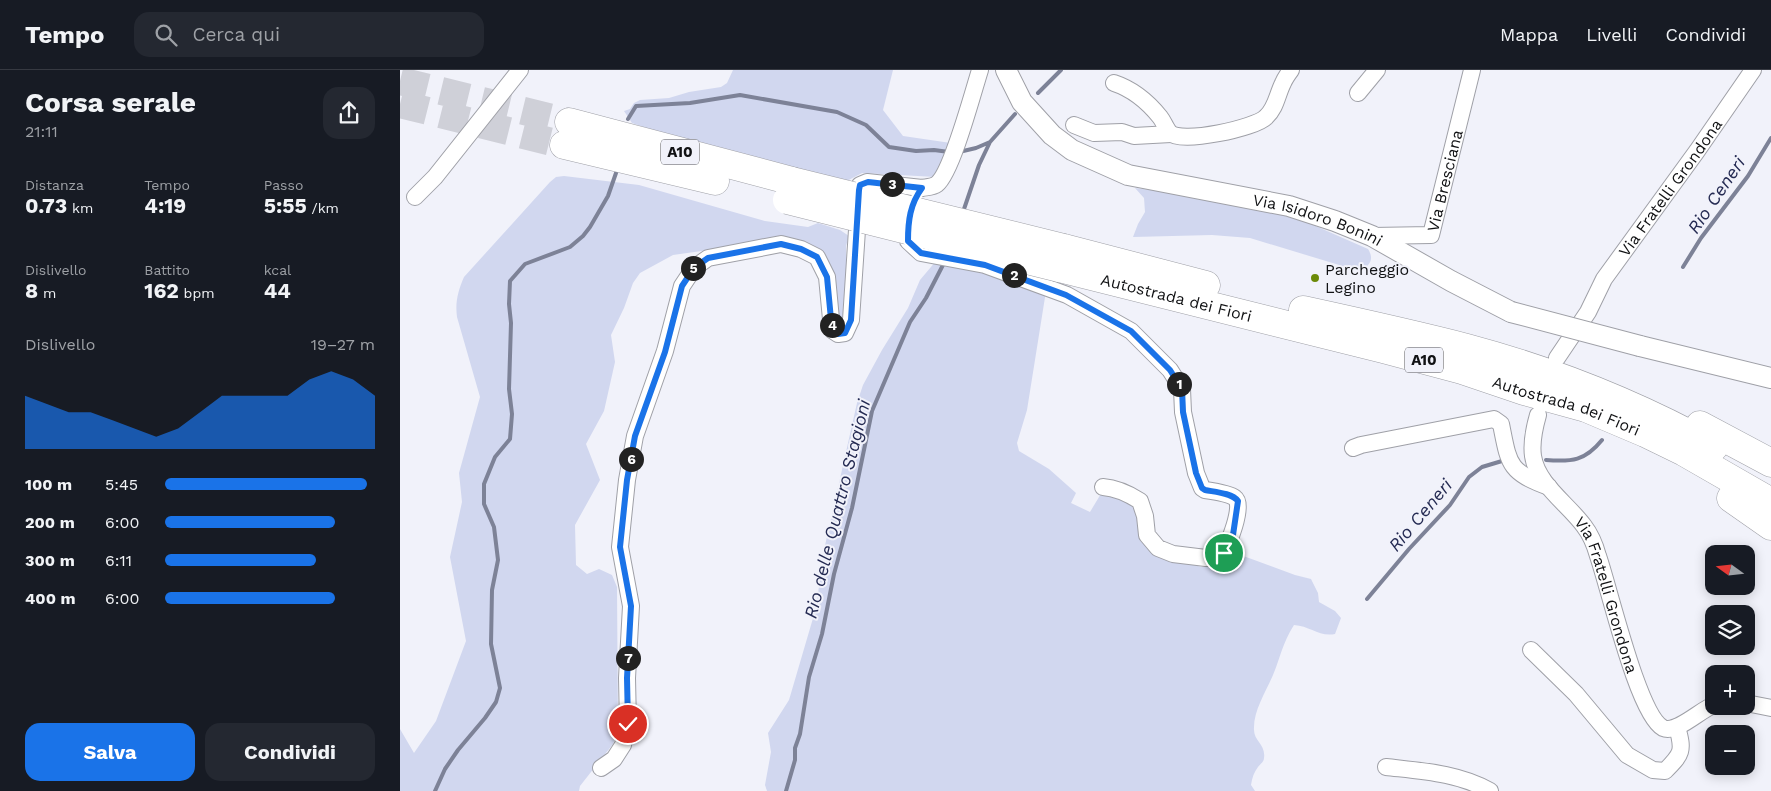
<!DOCTYPE html>
<html lang="it">
<head>
<meta charset="utf-8">
<style>
  :root { --surface:#171b24; --page:#242831; --text:#f1f3f6; --muted:#9ea1a6; --line:#363941; --accent:#1a73e8 }
  body { margin:0; font-family:"Work Sans",sans-serif; background:var(--page); color:var(--text); height:100vh; display:flex; flex-direction:column; font-size:19px; white-space:nowrap }
  * { box-sizing:border-box; margin:0 }
  p { font-size:16px; color:var(--muted) }
  .icon { flex:none; width:28px; height:28px; fill:none; stroke:currentColor; stroke-width:2; stroke-linecap:round; stroke-linejoin:round }
  .map { position:relative; flex:1; overflow:hidden }
  .details { display:flex; flex-direction:column; background:var(--surface); width:400px }
  .details>* { flex:none }
  .needle { width:32px; rotate:285deg }
  .controls { position:absolute; left:1305px; top:475px; display:grid; gap:10px }
  .controls a { display:grid; place-items:center; width:50px; height:50px; border-radius:10px; background:var(--surface); box-shadow:0 2px 12px #0003; font-size:25px }
  .pin { position:absolute; display:grid; place-items:center; width:42px; height:42px; color:#fff; margin:-21px; border:2px solid #fff; border-radius:50%; box-shadow:0 1px 5px #0007 }
  .km { position:absolute; width:25px; height:25px; margin:-12px; border-radius:50%; background:#222; color:#fff; font-size:14px; line-height:25px; text-align:center }
  .round { display:grid; place-items:center; flex:none; width:52px; height:52px; border-radius:15px; background:var(--page) }
  .overview { display:flex; align-items:center; justify-content:space-between; height:85px; padding:0 25px }
  h1 { font-size:28px; font-weight:700; line-height:38px }
  .metrics { display:grid; grid-template-columns:repeat(3,1fr); gap:8px; height:85px; padding:5px 25px }
  .metrics div { display:grid; align-content:center }
  .metrics b { font-size:21px; font-weight:700 }
  .metrics small { font-size:14px; font-weight:400 }
  .metrics p { font-size:14px }
  .chart { height:140px; padding:10px 25px }
  .chart p { display:flex; justify-content:space-between }
  .chart svg { width:100%; height:90px; margin-top:5px; fill:var(--accent); opacity:.7 }
  .button { display:flex; gap:10px; margin-top:auto; padding:10px 25px }
  .button a { flex:1; height:58px; border-radius:15px; background:var(--accent); color:#fff; font-size:20px; font-weight:700; line-height:58px; text-align:center }
  .button a+a { background:var(--page); color:var(--text) }
  ul { padding:0 25px; list-style:none; font-size:16px }
  li { display:grid; grid-template-columns:80px 60px 1fr; align-items:center; height:38px }
  li i { height:12px; border-radius:6px; background:var(--accent) }
  header { display:flex; align-items:center; gap:30px; box-sizing:border-box; height:70px; padding:0 25px; background:var(--surface); border-bottom:1px solid var(--line) }
  header strong { font-size:24px }
  nav { display:flex; gap:28px; margin-inline-start:auto; font-size:18px }
  .search { width:350px; height:45px; background:var(--page); display:flex; align-items:center; gap:12px; box-sizing:border-box; padding:0 18px; border-radius:15px; color:var(--muted); font-size:19px }
  main { display:flex; flex:1; min-height:0 }
  .map>svg:first-child { display:block }
  .green { fill:#d1d7ef }
  .lines { fill:none; stroke-linecap:round; stroke-linejoin:round }
  .stream { stroke:#7d8297; stroke-width:4 }
  .motorway-tunnel { stroke:#cfd0d8; stroke-width:28; stroke-dasharray:28 14; stroke-linecap:butt }
  .minor-casing { stroke:#9fa0a7; stroke-width:18 }
  .tertiary-casing { stroke:#9fa0a7; stroke-width:22 }
  .motorway-casing { stroke:#9fa0a7; stroke-width:29 }
  .minor { stroke:#fff; stroke-width:16 }
  .tertiary { stroke:#fff; stroke-width:20 }
  .motorway { stroke:#fff; stroke-width:28 }
  .tertiary-bridge-casing { stroke:#9fa0a7; stroke-width:22; stroke-linecap:butt }
  .motorway-bridge-casing { stroke:#9fa0a7; stroke-width:29; stroke-linecap:butt }
  .tertiary-bridge { stroke:#fff; stroke-width:20 }
  .motorway-bridge { stroke:#fff; stroke-width:28 }
  .route-casing { stroke:#fff; stroke-width:10 }
  .route { stroke:#1a73e8; stroke-width:6 }
  .poi-dot { fill:#6b8a08; stroke:#f1f2fa; stroke-width:2 }
  .labels { text-anchor:middle; dominant-baseline:central; stroke-width:4; stroke-linejoin:round; paint-order:stroke }
  .shield { fill:#f1f2fa; stroke:#545559; stroke-width:1 }
  .shield-label { font-size:15px; font-weight:bold; fill:#111214 }
  .street-label { font-size:16px; fill:#111214; stroke:#f1f2fa }
  .poi-label { font-size:16px; fill:#111214; stroke:#f1f2fa; text-anchor:start }
  .water-label { font-size:18px; font-style:italic; fill:#252b53; stroke:#f1f2fa }
</style>
</head>
<body>
<header>
<strong>Tempo</strong>
<div class="search"><svg class="icon" aria-label="search" viewBox="0 0 24 24"><circle cx="10" cy="10" r="6"/><path d="M15 15l6 6"/></svg>Cerca qui</div>
<nav><a>Mappa</a><a>Livelli</a><a>Condividi</a></nav>
</header>
<main>
<section class="details">
<div class="overview"><div><h1>Corsa serale</h1><p>21:11</p></div><a class="round"><svg class="icon" aria-label="share" viewBox="0 0 24 24"><path d="M12 15V3M7 8l5-5 5 5M5 13v7h14v-7"/></svg></a></div>
<div class="metrics">
<div><p>Distanza</p><b>0.73<small> km</small></b></div>
<div><p>Tempo</p><b>4:19</b></div>
<div><p>Passo</p><b>5:55<small> /km</small></b></div>
</div>
<div class="metrics">
<div><p>Dislivello</p><b>8<small> m</small></b></div>
<div><p>Battito</p><b>162<small> bpm</small></b></div>
<div><p>kcal</p><b>44</b></div>
</div>
<div class="chart"><p><span>Dislivello</span>19–27 m</p>
<svg viewBox="0 0 160 44" preserveAspectRatio="none"><path d="M0 44V18L10 22L20 26L30 26L40 30L50 34L60 38L70 34L80 26L90 18L100 18L110 18L120 18L130 10L140 6L150 10L160 18V44z"/></svg>
</div>
<ul>
<li><b>100 m</b>5:45<i style="width:96%"></i></li>
<li><b>200 m</b>6:00<i style="width:81%"></i></li>
<li><b>300 m</b>6:11<i style="width:72%"></i></li>
<li><b>400 m</b>6:00<i style="width:81%"></i></li>
</ul>
<div class="button"><a>Salva</a><a>Condividi</a></div>
</section>
<div class="map">
<svg width="1371" height="721" viewBox="0 0 1371 721">
  <rect width="100%" height="100%" fill="#f1f2fa"/>
  <!-- green -->
  <path class="green" d="M333 0H493L483 40 503 66 551 73 536 107 462 103 443 113 281 70 232 53 224 41 230 39 234 33 240 30 269 28 289 22 321 17 327 13Z
    M164 106 239 115 365 151 408 157 418 153 440 160 449 166 446 176 447 244 441 256 436 252 423 186 330 177 273 185 240 203 233 213 224 238 211 265 215 292 204 341 186 374 200 410 175 455 176 495 187 504 199 499 212 505 217 517 218 659 213 674 180 716 179 721H0V659L14 683 36 651 66 571 50 487 62 432 59 403 80 327 57 247C55 232 58 221 64 207L150 112 156 107Z
    M735 118 759 121 797 129 869 141 911 154 968 179C975 190 969 197 959 201L850 168 812 165 733 167 738 154 745 142 744 128Z
    M536 191 554 192 646 221 627 340 617 373 619 381 649 399 676 423 671 433 690 442 702 422 733 435 742 459 780 490 801 497 821 495 838 484 895 505 911 509 918 523 919 532 935 541 941 548 935 564C919 567 910 556 894 555 882 574 881 586 873 605 866 622 853 641 854 660 854 671 866 675 864 688 864 692 861 693 858 697 854 702 852 708 851 715L855 721H367L365 715 371 682 368 663 389 630 416 538 424 480 457 333 463 315 482 280 508 238 520 210Z"/>
  <g class="lines">
    <!-- stream -->
    <path class="stream" d="M638 23 661 0
      M228 49 236 36 290 33 340 25 437 42 466 55 489 77 516 81 534 80 549 82
      M559 82 576 78 590 72
      M563 142 579 95 590 72 615 44
      M1283 197 1301 168 1348 106 1371 68
      M1146 390C1172 392 1185 391 1202 370
      M967 529 1009 479 1050 435 1069 407 1082 397 1102 391
      M35 721 45 699 58 680 85 648 96 632 100 618 91 574 92 520 98 490 94 457 84 434V414L95 387 110 369 112 344 109 319 111 253 109 234 110 211 125 194 170 177 183 166 190 157 208 126 216 103
      M386 721 395 690V678L400 664 409 607 422 564 434 504 452 438 472 341 510 252 526 228 545 191"/>
    <!-- motorway-tunnel -->
    <path class="motorway-tunnel" d="M0 11 169 52
      M0 34 164 75"/>
    <defs>
      <g id="minor">
        <path d="M714 13C732 19 748 32 760 47 764 52 766 59 770 63 781 74 856 58 866 47 876 38 877 25 883 13 885 8 888 4 891 0"/>
        <path d="M958 23 977 0"/>
        <path d="M674 55 694 63 722 62 734 66 771 64"/>
        <path d="M15 127 35 107 120 0"/>
        <path d="M508 156V171L521 183 585 195 667 225 731 261 770 300 782 319 783 342 796 403 802 418 805 420C812 421 830 424 835 428 845 435 828 474 824 483L806 488 773 484 758 478 747 465 745 446 740 431C729 424 717 418 703 417"/>
        <path id="s1" d="M972 166 1031 165 1072 0"/>
        <path id="s2" d="M1157 288 1188 242 1204 209 1297 81 1353 0"/>
        <path id="s3" d="M1138 345C1134 359 1131 372 1133 386 1137 414 1168 434 1184 456 1191 465 1195 475 1198 486 1209 517 1238 645 1263 658 1277 664 1301 639 1314 635"/>
        <path d="M953 378 961 375 1094 349 1101 354C1109 394 1108 402 1149 417"/>
        <path d="M1131 580 1176 624 1227 685 1253 700 1265 701C1282 684 1284 681 1277 657"/>
        <path d="M1346 633 1371 638"/>
        <path d="M986 697C1021 701 1059 703 1090 721"/>
        <path d="M201 698 214 689 223 675 228 654 227 608 231 536 220 477 227 410 235 366 265 281 282 216 294 198 308 188 381 174 401 179 417 187 427 207 432 260 438 264 445 263 451 250 460 115 467 112 522 118C528 117 533 117 537 114 552 102 573 22 580 0"/>
      </g>
      <g id="tertiary">
        <path id="s4" d="M606 0 622 32 652 65 672 80 728 105 889 136 935 151 972 166 1051 211 1111 242"/>
        <path d="M1240 276 1371 308"/>
      </g>
      <g id="motorway">
        <path d="M169 52 392 111"/>
        <path d="M164 75 315 111"/>
        <path d="M664 178 806 215"/>
        <path id="s5" d="M659 198 983 279 1062 300 1124 321 1186 338 1245 363 1284 382 1371 432"/>
        <path d="M903 240C958 252 1013 264 1067 278 1153 301 1236 334 1314 377"/>
        <path d="M1300 355 1371 393"/>
        <path d="M1331 428 1371 456"/>
      </g>
    </defs>
    <!-- minor casing -->
    <use href="#minor" class="minor-casing"/>
    <!-- tertiary casing -->
    <use href="#tertiary" class="tertiary-casing"/>
    <!-- motorway casing -->
    <use href="#motorway" class="motorway-casing"/>
    <!-- minor -->
    <use href="#minor" class="minor"/>
    <!-- tertiary -->
    <use href="#tertiary" class="tertiary"/>
    <!-- motorway -->
    <use href="#motorway" class="motorway"/>
    <defs>
      <path id="tertiary-bridge" d="M1111 242 1240 276"/>
      <path id="motorway-bridge" d="M392 111 664 178
        M387 130 659 198"/>
    </defs>
    <!-- tertiary-bridge casing -->
    <use href="#tertiary-bridge" class="tertiary-bridge-casing"/>
    <!-- motorway-bridge casing -->
    <use href="#motorway-bridge" class="motorway-bridge-casing"/>
    <!-- tertiary-bridge -->
    <use href="#tertiary-bridge" class="tertiary-bridge"/>
    <!-- motorway-bridge -->
    <use href="#motorway-bridge" class="motorway-bridge"/>
  </g>
  <g class="lines">
    <defs>
      <path id="route" d="M228 654 227 608 231 536 220 477 227 410 235 366 265 282 282 216 294 198 308 188 381 174 401 179 417 187 427 207 432 260 438 264 445 263 451 250 459 120 460 115 468 112 522 118C510 134 508 151 508 171L521 183 585 195 666 225 731 261 770 300 782 319 783 342 796 403 802 418 805 420C815 422 832 423 838 431L833 465 824 483"/>
    </defs>
    <!-- route casing -->
    <use href="#route" class="route-casing"/>
    <!-- route -->
    <use href="#route" class="route"/>
  </g>
  <!-- markers -->
  <circle class="poi-dot" cx="915" cy="208" r="5"/>
  <g class="labels">
    <!-- shield labels -->
    <g class="shield">
      <rect x="261" y="69.5" width="38" height="25" rx="4"/>
      <rect x="1005" y="277.5" width="38" height="25" rx="4"/>
    </g>
    <g class="shield-label">
      <text x="280" y="82">A10</text>
      <text x="1024" y="290">A10</text>
    </g>
    <!-- street labels -->
    <g class="street-label">
      <text stroke="none"><textPath href="#s1" startOffset="115">Via Bresciana</textPath></text>
      <text stroke="none"><textPath href="#s2" startOffset="205">Via Fratelli Grondona</textPath></text>
      <text stroke="none"><textPath href="#s4" startOffset="362">Via Isidoro Bonini</textPath></text>
      <text stroke="none"><textPath href="#s5" startOffset="121">Autostrada dei Fiori</textPath></text>
      <text stroke="none"><textPath href="#s5" startOffset="526">Autostrada dei Fiori</textPath></text>
      <text stroke="none"><textPath href="#s3" startOffset="202">Via Fratelli Grondona</textPath></text>
    </g>
    <!-- poi labels -->
    <g class="poi-label">
      <text x="925" y="199">Parcheggio<tspan x="925" dy="18">Legino</tspan></text>
    </g>
    <!-- water labels -->
    <g class="water-label">
      <text transform="translate(1316 125) rotate(-56)">Rio Ceneri</text>
      <text transform="translate(437 439) rotate(-76)">Rio delle Quattro Stagioni</text>
      <text transform="translate(1020 445) rotate(-50)">Rio Ceneri</text>
    </g>
  </g>
</svg>
<div class="controls">
<a><svg class="needle" viewBox="-14 -14 28 28"><path d="M0-13l5 13h-10z" fill="#e53935"/><path d="M0 13l5-13h-10z" fill="#9ea1a6"/></svg></a>
<a><svg class="icon" aria-label="layers" viewBox="0 0 24 24"><path d="M12 4l9 5-9 5-9-5zM3 14l9 5 9-5"/></svg></a>
<a>+</a>
<a>−</a>
</div>
<div class="pin" style="left:824px;top:483px;background:#1e9e55"><svg class="icon" aria-label="arrive" viewBox="0 0 24 24"><path d="M6 21V4h12l-3 4 3 4H6"/></svg></div>
<div class="pin" style="left:228px;top:654px;background:#d93025"><svg class="icon" aria-label="check" viewBox="0 0 24 24"><path d="M5 12l5 5 9-10"/></svg></div>
<b class="km" style="left:779px;top:314px">1</b>
<b class="km" style="left:614px;top:205px">2</b>
<b class="km" style="left:492px;top:114px">3</b>
<b class="km" style="left:432px;top:255px">4</b>
<b class="km" style="left:293px;top:198px">5</b>
<b class="km" style="left:231px;top:389px">6</b>
<b class="km" style="left:228px;top:588px">7</b>
</div>
</main>
</body>
</html>
